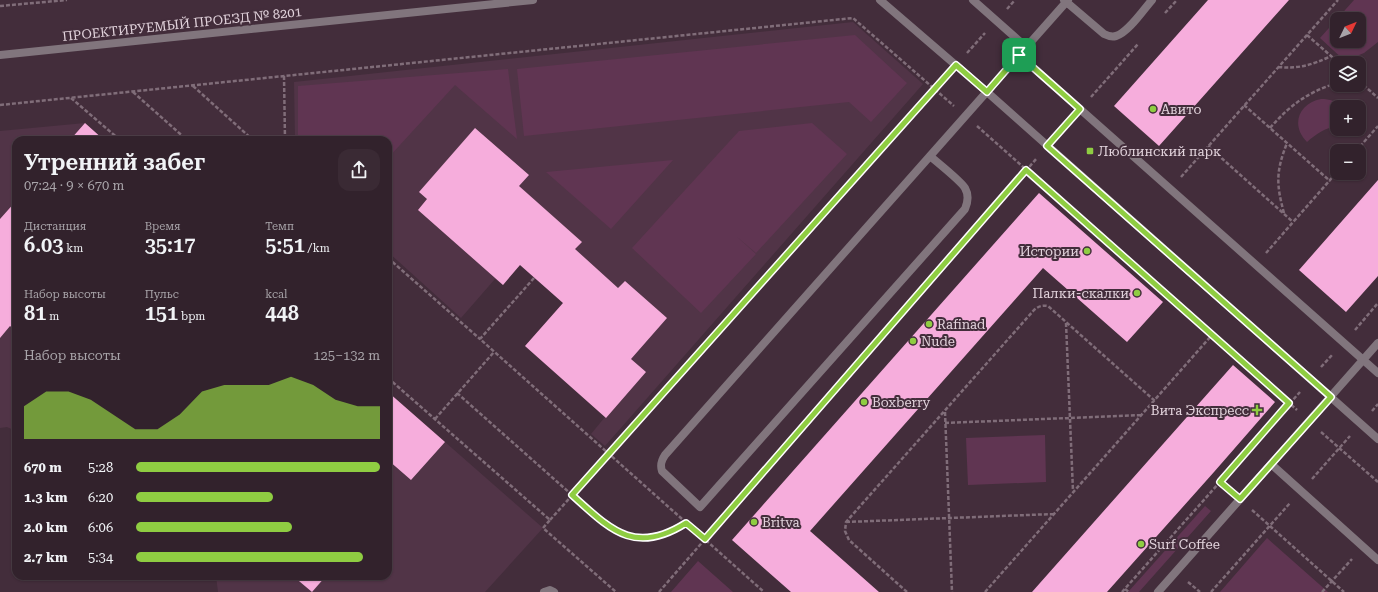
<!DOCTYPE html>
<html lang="ru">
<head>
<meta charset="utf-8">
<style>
  :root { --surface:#32222c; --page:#3a2a34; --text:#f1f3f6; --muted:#a8a4a9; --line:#4d3f48; --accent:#8fcd42 }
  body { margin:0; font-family:"Roboto Serif",serif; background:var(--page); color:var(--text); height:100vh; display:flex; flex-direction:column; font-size:15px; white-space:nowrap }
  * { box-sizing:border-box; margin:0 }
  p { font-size:13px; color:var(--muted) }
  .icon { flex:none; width:22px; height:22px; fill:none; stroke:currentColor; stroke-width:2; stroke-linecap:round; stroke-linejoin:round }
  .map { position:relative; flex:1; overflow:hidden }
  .side { position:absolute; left:12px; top:136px; width:380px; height:444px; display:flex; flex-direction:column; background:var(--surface); border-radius:12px; box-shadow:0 1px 3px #0004,0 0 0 1px var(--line) }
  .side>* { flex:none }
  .needle { width:26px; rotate:47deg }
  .controls { position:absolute; left:1330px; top:12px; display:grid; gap:8px }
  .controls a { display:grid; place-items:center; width:36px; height:36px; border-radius:8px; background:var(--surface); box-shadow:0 1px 3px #0004,0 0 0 1px var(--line); font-size:20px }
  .pin { position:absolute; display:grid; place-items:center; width:34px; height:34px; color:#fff; margin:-17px; border-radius:8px; box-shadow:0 2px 6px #0006 }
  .round { display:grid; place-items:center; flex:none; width:42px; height:42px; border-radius:12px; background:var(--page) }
  .overview { display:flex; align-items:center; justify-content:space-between; height:68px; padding:0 12px }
  h1 { font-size:22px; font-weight:600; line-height:30px }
  .metrics { display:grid; grid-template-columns:repeat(3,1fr); gap:6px; height:68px; padding:4px 12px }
  .metrics div { display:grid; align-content:center }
  .metrics b { font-size:20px; font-weight:600 }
  .metrics small { font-size:11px; font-weight:400 }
  .metrics p { font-size:11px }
  .chart { height:112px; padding:8px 12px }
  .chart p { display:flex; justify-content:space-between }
  .chart svg { width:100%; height:72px; margin-top:4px; fill:var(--accent); opacity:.7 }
  ul { padding:0 12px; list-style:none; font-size:13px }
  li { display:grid; grid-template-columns:64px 48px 1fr; align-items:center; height:30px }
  li i { height:10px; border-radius:5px; background:var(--accent) }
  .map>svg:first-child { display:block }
  .built { fill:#513447 }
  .green { fill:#603552; fill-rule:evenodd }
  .building { fill:#f6addc }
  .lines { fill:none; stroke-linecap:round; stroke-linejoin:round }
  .path { stroke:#806d79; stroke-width:2.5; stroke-dasharray:4 2; stroke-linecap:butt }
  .lane { stroke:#81757d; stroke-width:8 }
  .street { stroke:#81757d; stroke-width:8 }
  .route-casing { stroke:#fff; stroke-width:8 }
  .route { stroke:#8fcd42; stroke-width:5 }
  .poi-dot { fill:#8fcd42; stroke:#432d3b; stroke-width:1.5 }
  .labels { text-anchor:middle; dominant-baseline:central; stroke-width:4; stroke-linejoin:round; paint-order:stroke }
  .street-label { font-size:13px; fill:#e2d3dc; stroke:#432d3b }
  .poi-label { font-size:13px; fill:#e2d3dc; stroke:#432d3b; text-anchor:start }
</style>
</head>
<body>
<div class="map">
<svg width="1378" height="592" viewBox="0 0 1378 592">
  <rect width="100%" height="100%" fill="#432d3b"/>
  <!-- built -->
  <path class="built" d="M853 22 923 84 605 446 591 434 605 417 525 346 563 303 520 265 503 285 495 279 461 318 388 252V140H295L294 82Z
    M85 123 104 140H16V431L7 427 0 428V131Z
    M388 392 543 528 485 592H218L216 576H388Z"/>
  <!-- green -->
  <path class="green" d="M1354 0H1378V42L1364 53 1345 61 1320 38ZM1337 19H1359V41H1337Z
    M855 35 907 83 871 122 849 102 524 136 517 69Z
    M508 69 517 139 455 85 388 158V140H298V86Z
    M1321 99C1330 99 1336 101 1342 107H1337V126C1325 128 1316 134 1307 142 1290 125 1299 103 1321 99Z
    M812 123 847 154 756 253 736 236 756 254 701 313 632 248 739 131Z
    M673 160 611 229 546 172Z
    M1045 435 1046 482 968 485 966 438Z
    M1205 506 1211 511 1139 592H1128Z
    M1267 538 1328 592H1220Z
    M698 561 733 592H671Z"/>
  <!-- building -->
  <path class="building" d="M1208 0H1289L1159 146 1114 106Z
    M85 123 104 140H70Z
    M475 128 529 175 519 186 582 242 575 249 618 288 625 281 667 318 631 359 646 372 606 418 525 346 563 303 520 265 503 285 418 210 427 199 419 192Z
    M1378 180V276L1346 312 1299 270Z
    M1039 193 1163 302 1127 342 1043 268 810 531 879 592H791L732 540Z
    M16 201V331L10 326 0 338V219Z
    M1233 365 1275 402 1214 472 1107 592H1032Z
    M388 392 445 442 411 480 388 460Z
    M293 576H326L312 592Z"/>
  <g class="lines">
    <!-- path -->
    <path class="path" d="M0 6 67 0
      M1007 9 1015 0
      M1165 13 1177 0
      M1307 35 1339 63
      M967 53 985 33
      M1278 67C1299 69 1312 65 1331 56
      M284 76 285 140
      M1359 81 1378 98
      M193 86 253 140
      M133 92 187 140
      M1091 97 1138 44
      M71 98 120 140
      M0 105 853 18 954 106
      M1244 105 1330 181
      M977 126 1297 410
      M1270 128C1290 105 1308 92 1337 83
      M1058 134 1069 122
      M1208 146 1293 222
      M1356 151 1378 126
      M1181 177 1338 0
      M1284 213C1276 184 1276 171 1287 143
      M1266 253 1337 172
      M388 258 480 339
      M534 278 480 339 764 592
      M1066 323 1073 491
      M1355 330 1378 303
      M1321 367 1333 354
      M388 378 550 520 543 528 616 592
      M457 393 607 526C612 529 617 532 621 534 644 542 668 536 687 522
      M1372 411 1378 404
      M945 412 952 592
      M435 419 494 352
      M945 423 1142 415
      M1321 432 1378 482
      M1312 479 1350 436
      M1220 482 1229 489
      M1252 510 1344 592
      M550 520 945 78
      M846 522 1054 514
      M1188 582 1200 592
      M1125 589 1129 592
      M659 592 1037 158
      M907 592 849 540 845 531 846 522 1034 310C1039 306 1042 305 1048 306L1155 401
      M985 592 1212 335
      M1122 592 1300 392
      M1211 592 1290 503
      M1322 592 1352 559"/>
    <!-- lane -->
    <path class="lane" d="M973 0 1026 47
      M1064 0 1104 34C1108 36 1112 37 1116 36 1128 33 1144 9 1152 0
      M1019 55 1378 373
      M930 156C938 163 961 181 965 188 969 195 968 202 965 209L700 507 662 471C660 465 661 461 665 455Z
      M930 156 1068 0
      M1271 464 1378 560
      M544 592 550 590 554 592
      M1158 592 1378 343"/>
    <!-- street -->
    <path class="street" d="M880 0 987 92 1378 439
      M0 55 533 0"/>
  </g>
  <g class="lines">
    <defs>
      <path id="route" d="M1019 55 1080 109 1047 146 1331 397 1240 499 1220 482 1289 403 1026 170 705 539 686 523C634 556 610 529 572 495L956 65 987 92Z"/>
    </defs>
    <!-- route casing -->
    <use href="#route" class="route-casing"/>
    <!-- route -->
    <use href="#route" class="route"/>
  </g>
  <!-- markers -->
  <g class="poi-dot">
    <circle cx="1153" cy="109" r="4"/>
    <rect x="1086" y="147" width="8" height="8" rx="2"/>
    <circle cx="1087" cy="251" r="4"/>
    <circle cx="1137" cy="293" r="4"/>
    <circle cx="929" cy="324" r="4"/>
    <circle cx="913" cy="341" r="4"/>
    <circle cx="864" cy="402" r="4"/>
    <path d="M1255 404h4v4h4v4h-4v4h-4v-4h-4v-4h4z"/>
    <circle cx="754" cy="522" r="4"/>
    <circle cx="1141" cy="544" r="4"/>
  </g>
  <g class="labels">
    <!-- street labels -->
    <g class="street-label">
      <text transform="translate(182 24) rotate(-6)">ПРОЕКТИРУЕМЫЙ ПРОЕЗД № 8201</text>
    </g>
    <!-- poi labels -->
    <g class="poi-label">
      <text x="1161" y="109">Авито</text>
      <text x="1098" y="151">Люблинский парк</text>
      <text x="1079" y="251" text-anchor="end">Истории</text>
      <text x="1129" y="293" text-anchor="end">Палки-скалки</text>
      <text x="937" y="324">Rafinad</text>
      <text x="921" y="341">Nude</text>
      <text x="872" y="402">Boxberry</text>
      <text x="1249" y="410" text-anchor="end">Вита Экспресс</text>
      <text x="762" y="522">Britva</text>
      <text x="1149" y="544">Surf Coffee</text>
    </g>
  </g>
</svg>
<div class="controls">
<a><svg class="needle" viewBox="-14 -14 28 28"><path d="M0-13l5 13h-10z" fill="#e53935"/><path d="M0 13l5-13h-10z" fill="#a8a4a9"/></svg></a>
<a><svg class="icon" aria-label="layers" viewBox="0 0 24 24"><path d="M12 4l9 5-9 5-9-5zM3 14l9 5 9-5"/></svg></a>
<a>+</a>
<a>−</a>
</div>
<div class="pin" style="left:1019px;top:55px;background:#1e9e55"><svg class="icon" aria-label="arrive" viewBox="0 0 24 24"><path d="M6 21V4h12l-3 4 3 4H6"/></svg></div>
<section class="side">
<div class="overview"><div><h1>Утренний забег</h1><p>07:24 · 9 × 670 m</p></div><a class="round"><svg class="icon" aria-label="share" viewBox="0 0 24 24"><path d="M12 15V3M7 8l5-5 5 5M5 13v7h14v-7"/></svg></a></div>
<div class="metrics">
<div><p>Дистанция</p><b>6.03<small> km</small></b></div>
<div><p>Время</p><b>35:17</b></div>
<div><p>Темп</p><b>5:51<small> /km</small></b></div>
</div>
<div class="metrics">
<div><p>Набор высоты</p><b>81<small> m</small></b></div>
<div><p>Пульс</p><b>151<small> bpm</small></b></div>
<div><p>kcal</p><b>448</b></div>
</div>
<div class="chart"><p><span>Набор высоты</span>125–132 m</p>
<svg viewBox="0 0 160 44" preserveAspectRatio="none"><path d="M0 44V24L10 15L20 15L30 20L40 29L50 38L60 38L70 29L80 15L90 11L100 11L110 11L120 6L130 11L140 20L150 24L160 24V44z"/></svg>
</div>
<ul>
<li><b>670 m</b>5:28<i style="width:100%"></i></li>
<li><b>1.3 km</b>6:20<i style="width:56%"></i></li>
<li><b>2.0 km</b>6:06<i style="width:64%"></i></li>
<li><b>2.7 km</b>5:34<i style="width:93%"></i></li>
</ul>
</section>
</div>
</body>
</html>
